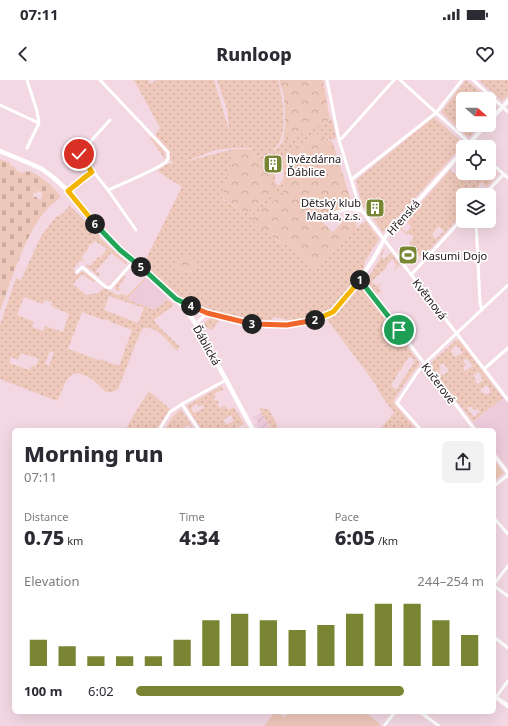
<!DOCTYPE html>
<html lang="en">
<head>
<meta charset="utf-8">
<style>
  :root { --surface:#fff; --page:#f2f2f3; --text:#2b2b33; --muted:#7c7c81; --accent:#7a8533 }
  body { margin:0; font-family:"Noto Sans",sans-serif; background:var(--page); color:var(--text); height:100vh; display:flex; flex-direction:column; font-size:15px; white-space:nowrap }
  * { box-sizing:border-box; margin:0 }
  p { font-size:13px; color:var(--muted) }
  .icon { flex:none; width:22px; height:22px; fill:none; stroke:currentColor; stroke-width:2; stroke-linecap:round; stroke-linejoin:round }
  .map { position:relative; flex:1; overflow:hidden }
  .drawer { position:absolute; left:12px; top:348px; width:484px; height:286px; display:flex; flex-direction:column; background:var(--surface); border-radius:6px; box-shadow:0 4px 16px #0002 }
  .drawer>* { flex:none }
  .needle { width:26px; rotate:111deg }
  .fabs { position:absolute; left:456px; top:12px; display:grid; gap:8px }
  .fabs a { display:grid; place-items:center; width:40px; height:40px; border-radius:6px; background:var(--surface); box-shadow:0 4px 16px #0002; font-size:20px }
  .pin { position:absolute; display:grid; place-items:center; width:34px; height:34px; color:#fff; margin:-17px; border:2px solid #fff; border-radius:50%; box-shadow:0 1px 4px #0007 }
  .km { position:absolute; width:20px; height:20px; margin:-10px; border-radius:50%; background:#222; color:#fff; font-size:11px; line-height:20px; text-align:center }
  .round { display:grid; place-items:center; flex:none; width:42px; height:42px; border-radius:6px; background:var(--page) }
  .summary { display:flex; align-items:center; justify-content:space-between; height:68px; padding:0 12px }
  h1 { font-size:22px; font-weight:800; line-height:30px }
  .metrics { display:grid; grid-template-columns:repeat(3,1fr); gap:6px; height:68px; padding:4px 12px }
  .metrics div { display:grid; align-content:center }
  .metrics b { font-size:20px; font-weight:800 }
  .metrics small { font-size:11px; font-weight:400 }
  .metrics p { font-size:11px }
  .chart { height:112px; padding:8px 12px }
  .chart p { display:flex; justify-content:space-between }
  .chart svg { width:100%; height:72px; margin-top:4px; stroke:var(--accent); stroke-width:6 }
  ul { padding:0 12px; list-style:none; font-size:13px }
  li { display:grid; grid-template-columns:64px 48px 1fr; align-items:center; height:30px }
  li i { height:10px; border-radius:5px; background:var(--accent) }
  .status { display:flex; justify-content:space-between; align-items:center; height:28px; padding:0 20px; background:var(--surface); direction:ltr }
  .status svg { height:11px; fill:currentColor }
  header { display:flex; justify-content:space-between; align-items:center; height:52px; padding:0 12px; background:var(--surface); font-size:18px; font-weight:800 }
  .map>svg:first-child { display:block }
  .built { fill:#eecbdb }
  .industrial { fill:url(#industrial-furrows) }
  .grass { fill:url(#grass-dots); fill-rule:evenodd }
  .forest { fill:url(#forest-crowns) }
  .cemetery { fill:url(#cemetery-stones); fill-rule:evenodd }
  .park { fill:#eec8ba }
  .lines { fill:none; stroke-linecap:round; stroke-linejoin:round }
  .minor { stroke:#fff; stroke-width:3 }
  .tertiary { stroke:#fff; stroke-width:4 }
  .secondary { stroke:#fff; stroke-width:4.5 }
  .split-1-casing { stroke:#fff; stroke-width:8 }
  .split-2-casing { stroke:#fff; stroke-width:8 }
  .split-3-casing { stroke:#fff; stroke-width:8 }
  .split-4-casing { stroke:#fff; stroke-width:8 }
  .split-5-casing { stroke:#fff; stroke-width:8 }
  .split-6-casing { stroke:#fff; stroke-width:8 }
  .split-7-casing { stroke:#fff; stroke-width:8 }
  .split-8-casing { stroke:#fff; stroke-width:8 }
  .split-1 { stroke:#22a559; stroke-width:5 }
  .split-2 { stroke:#f5b400; stroke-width:5 }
  .split-3 { stroke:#f0652b; stroke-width:5 }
  .split-4 { stroke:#f0652b; stroke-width:5 }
  .split-5 { stroke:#22a559; stroke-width:5 }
  .split-6 { stroke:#22a559; stroke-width:5 }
  .split-7 { stroke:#f5b400; stroke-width:5 }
  .split-8 { stroke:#f5b400; stroke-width:5 }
  .labels { text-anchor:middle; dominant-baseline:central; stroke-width:3.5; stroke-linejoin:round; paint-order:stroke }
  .poi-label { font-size:11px; fill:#1d1318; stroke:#fff; text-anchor:start }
  .street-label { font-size:11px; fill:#1d1318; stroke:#fff }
</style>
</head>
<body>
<div class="status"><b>07:11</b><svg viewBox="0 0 49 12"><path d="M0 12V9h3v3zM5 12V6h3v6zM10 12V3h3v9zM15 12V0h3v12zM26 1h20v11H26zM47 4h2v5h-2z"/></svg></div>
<header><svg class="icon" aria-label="back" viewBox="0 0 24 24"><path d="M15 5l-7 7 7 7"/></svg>Runloop<svg class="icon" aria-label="heart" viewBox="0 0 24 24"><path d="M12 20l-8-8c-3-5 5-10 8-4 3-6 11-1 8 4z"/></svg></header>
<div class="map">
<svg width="508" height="646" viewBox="0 0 508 646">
  <defs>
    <pattern id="industrial-furrows" width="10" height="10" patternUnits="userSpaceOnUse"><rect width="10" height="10" fill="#eecbdb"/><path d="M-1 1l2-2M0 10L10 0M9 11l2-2" fill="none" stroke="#ccadbb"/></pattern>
    <pattern id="grass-dots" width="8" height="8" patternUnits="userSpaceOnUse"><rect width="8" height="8" fill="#eec8ba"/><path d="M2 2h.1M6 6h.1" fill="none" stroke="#ccab9f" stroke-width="1.8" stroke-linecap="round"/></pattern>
    <pattern id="forest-crowns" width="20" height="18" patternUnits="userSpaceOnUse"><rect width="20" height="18" fill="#eec8ba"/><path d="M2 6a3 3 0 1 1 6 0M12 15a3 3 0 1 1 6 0" fill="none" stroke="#ccab9f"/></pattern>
    <pattern id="cemetery-stones" width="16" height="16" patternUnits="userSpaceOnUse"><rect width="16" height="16" fill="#eec8ba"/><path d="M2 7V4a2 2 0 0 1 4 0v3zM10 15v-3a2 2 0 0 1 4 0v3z" fill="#ccab9f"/></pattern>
  </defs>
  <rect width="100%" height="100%" fill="#f3d8e4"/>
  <!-- built -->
  <path class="built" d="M147 197 168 218 155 231 127 219Z
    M503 318 508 324V388L494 370V350H479L473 343Z"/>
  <!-- industrial -->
  <path class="industrial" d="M262 332 270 346 265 350H260L256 345 258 343 253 337Z"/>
  <!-- grass -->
  <path class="grass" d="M134 0H148L150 4 157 0H214L229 51 227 29 217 0H278C282 15 290 60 273 69L275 70 283 62 285 42 286 61 332 39 336 58 331 60 320 53 285 72 283 114 275 159 294 170 316 190 328 172 364 142 365 143 366 141 379 159 365 181 364 188 359 196 331 229 319 235 300 239 289 240 274 237 271 240C241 241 204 231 179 216 167 209 156 197 145 188V181L182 107 157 91 167 84 173 83 170 80V72L155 55 160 48ZM234 68H252L257 81 268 90 275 114 245 133 222 119 234 69 184 82 215 70ZM273 75 274 77H276V85L278 79 280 80C283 88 288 100 277 106L275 101V90L276 88 272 89 271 88V76ZM178 184 200 188C188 193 185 194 174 187Z
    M466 0 489 19H463V45H481L469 58 441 32Z
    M479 0H508V15L502 21Z
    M489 19 497 27 489 36Z
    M434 37 464 64 385 151 383 152 362 125 356 100Z
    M151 57C156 63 168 71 165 79L150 58Z
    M463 76V93H484L489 96 493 92 489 88V86L498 94 487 107 481 102 478 107 473 111 478 115H463L462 119 463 133 422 178 409 164 414 157 409 153 407 155 400 149 401 147 406 152 411 148V146L405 141 450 90 456 95 457 94 456 93 463 87V85L458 81ZM438 146 444 151 436 159 432 155Z
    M69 125 100 156V158L127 183V185L111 173 96 191 100 194 98 196 86 186 87 184 90 186 98 177 100 178 107 169 95 161 88 166 89 168 81 178 84 180 83 182 80 180 73 189 75 191 74 193 76 195 83 191 96 201 93 202 82 194 73 204 86 215 98 213 104 208 118 215 123 214 127 216 145 198 146 199 127 219 155 230 168 219 174 225 154 240 157 245 180 267 177 271C168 262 158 246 143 248L138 258 118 309 112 312H106L92 299 79 293 73 294 67 299 57 321 0 299V245L16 198 21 200 41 156 56 137C62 135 67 130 69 125ZM109 216 144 228 138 243 104 230ZM24 217 43 224 45 220 52 222 51 226 69 234 63 252 45 246 43 251 32 247 34 242 17 235ZM82 232 104 240 105 239 111 241V242L132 250 119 286 99 279 98 280 68 269ZM50 271 54 272 49 286 45 284ZM21 273 39 279 36 286 33 285 32 287H30L29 290 9 283 11 277 18 280Z
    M383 169H385L381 177 384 179 391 173 400 185 395 190 394 189 397 185 392 179 386 186V188L371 202 377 206 380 203 381 204 378 208 382 211 376 215 367 200 377 183 380 181 379 180Z
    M124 195 126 197 118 207 121 210 116 211 115 206Z
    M359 208H361L370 218 419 282V285L405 303 393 322 417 350H379L394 333C388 324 380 315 376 305L327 239 339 231ZM409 276 415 280 413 285H412L410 289H409L407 294H406L404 299 403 298 401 303H400L397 310 391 306 393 301H394L399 291 400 292 405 282H406Z
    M210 238 219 240 212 250 207 248 204 245V243Z
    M456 260H459L503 318 473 342 431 288V283L434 280ZM456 265 463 273 455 277 451 271ZM466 278 473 286 465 291 463 288 466 285 463 281ZM443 283 449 290 444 295 440 294 439 290 441 289 439 286ZM478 292 482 296 481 297 483 300 478 304 475 301 476 300 473 296ZM487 305 491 312 487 315 485 313 483 314 480 310ZM470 326 474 330 478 329 480 332 474 337 467 328Z
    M221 306 224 309 214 314 216 317 213 319 214 321 217 320 219 323 217 324 220 328 225 325 228 330 234 327 248 350H242L246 347 244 344 234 350H213L211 347 205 350H202L186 326ZM197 324 199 327 202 325 204 328 194 333 191 328ZM231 335 234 341 226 345 223 340Z
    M149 311 170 329 156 350H125L141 323Z
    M262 328 269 330 278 346 275 350H265L270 346 259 329Z
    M181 329 195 350H190L191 348 188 345 184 347 186 350H164L173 336Z"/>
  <!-- forest -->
  <path class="forest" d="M279 0H323L330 40 286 61 284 16Z
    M320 53 333 63 353 127 328 133 321 141 333 152 349 135 356 139V149L328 172 316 190 294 170 259 148 250 137 283 114 285 72Z
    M234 69H252L257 81 272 95 275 114 245 133 222 118Z
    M186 175 196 179 200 188C191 192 184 193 175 191L173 187 178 184 177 181Z"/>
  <!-- cemetery -->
  <path class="cemetery" d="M0 79 10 83 11 86H14L16 90 22 93 26 91 29 92 30 91C43 97 53 106 61 117 55 122 48 127 43 134 24 158 11 202 0 231ZM37 111 42 112V119H37V117H33V113H37Z"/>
  <!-- park -->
  <path class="park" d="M494 380 504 393 494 401Z
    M275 632H277L284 637 289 632H365L380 644 379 646H264Z"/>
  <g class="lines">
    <!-- minor -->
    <path class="minor" d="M27 0 37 31 39 43 27 68
      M100 0 168 72C168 76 169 78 167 81 161 88 119 105 108 110
      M327 0 339 60 359 125 362 131 508 320
      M400 0 474 67
      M473 0 508 32
      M0 25 39 43
      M339 60 342 58 394 0
      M74 67 108 110 136 150
      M79 74 110 40
      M489 81 508 98
      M352 99 436 33 462 0
      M68 111 92 92
      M484 115 504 94
      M329 134 348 129 362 131
      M476 141 480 223 482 230
      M77 192 82 187 106 207 110 208 134 181
      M411 195 463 138
      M360 199 475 350
      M199 241 207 233
      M484 289 508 268
      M182 324 199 350
      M159 350 170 332 182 324 226 300
      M421 350 397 323 417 293 426 282 508 205
      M494 375 508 393
      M494 406 508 395
      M494 438 508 454
      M494 504 508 486
      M494 506 508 516
      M494 557 508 568
      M496 617 508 601
      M420 632 439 646
      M384 646 395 632"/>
    <!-- tertiary -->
    <path class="tertiary" d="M489 42 508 21
      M466 67 486 45
      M177 219 207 233 237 241 261 245H287L310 242 326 236 339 226 360 199 374 178 386 156 463 71"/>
    <!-- secondary -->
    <path class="secondary" d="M0 71 29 83 42 89 54 98 68 111 97 147 120 170 170 212 187 232 196 244 253 350
      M494 616 508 626"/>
  </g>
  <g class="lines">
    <defs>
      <path id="split-1" d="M360 200 399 250"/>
      <path id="split-2" d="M315 240 333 232 360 200"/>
      <path id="split-3" d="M252 244 287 245 315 240"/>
      <path id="split-4" d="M191 226 207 233 252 244"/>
      <path id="split-5" d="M141 187 176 219 191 226"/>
      <path id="split-6" d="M95 144 120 170 141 187"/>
      <path id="split-7" d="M84 98 68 111 95 144"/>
      <path id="split-8" d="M79 74 92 92 84 98"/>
    </defs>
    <!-- split-1 casing -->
    <use href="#split-1" class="split-1-casing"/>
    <!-- split-2 casing -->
    <use href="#split-2" class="split-2-casing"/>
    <!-- split-3 casing -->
    <use href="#split-3" class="split-3-casing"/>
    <!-- split-4 casing -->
    <use href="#split-4" class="split-4-casing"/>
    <!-- split-5 casing -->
    <use href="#split-5" class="split-5-casing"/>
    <!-- split-6 casing -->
    <use href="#split-6" class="split-6-casing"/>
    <!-- split-7 casing -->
    <use href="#split-7" class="split-7-casing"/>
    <!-- split-8 casing -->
    <use href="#split-8" class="split-8-casing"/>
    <!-- split-1 -->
    <use href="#split-1" class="split-1"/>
    <!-- split-2 -->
    <use href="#split-2" class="split-2"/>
    <!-- split-3 -->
    <use href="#split-3" class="split-3"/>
    <!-- split-4 -->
    <use href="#split-4" class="split-4"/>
    <!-- split-5 -->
    <use href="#split-5" class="split-5"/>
    <!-- split-6 -->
    <use href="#split-6" class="split-6"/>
    <!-- split-7 -->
    <use href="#split-7" class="split-7"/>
    <!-- split-8 -->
    <use href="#split-8" class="split-8"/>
  </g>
  <!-- icons -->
  <defs>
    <symbol id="building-square" viewBox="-11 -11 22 22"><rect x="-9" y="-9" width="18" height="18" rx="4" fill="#7a8533" stroke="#fff"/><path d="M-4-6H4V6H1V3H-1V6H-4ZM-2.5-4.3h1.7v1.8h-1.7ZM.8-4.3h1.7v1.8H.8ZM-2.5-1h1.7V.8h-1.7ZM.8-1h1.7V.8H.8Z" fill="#fff"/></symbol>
    <symbol id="stadium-square" viewBox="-11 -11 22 22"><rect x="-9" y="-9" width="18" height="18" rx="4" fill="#7a8533" stroke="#fff"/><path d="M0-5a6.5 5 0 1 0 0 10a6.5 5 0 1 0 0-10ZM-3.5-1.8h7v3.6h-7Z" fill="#fff"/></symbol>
  </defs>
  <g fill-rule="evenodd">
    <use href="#building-square" x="262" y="73" width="22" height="22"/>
    <use href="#building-square" x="364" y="117" width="22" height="22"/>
    <use href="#stadium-square" x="397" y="164" width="22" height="22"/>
  </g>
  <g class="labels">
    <!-- poi labels -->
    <g class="poi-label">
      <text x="287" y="78">hvězdárna<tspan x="287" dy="13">Ďáblice</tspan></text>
      <text x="361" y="122" text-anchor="end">Dětský klub<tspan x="361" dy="13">Maata, z.s.</tspan></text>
      <text x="422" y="175">Kasumi Dojo</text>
    </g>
    <!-- street labels -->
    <g class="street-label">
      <text transform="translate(403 137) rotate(-48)">Hřenská</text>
      <text transform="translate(430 219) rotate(52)">Květnová</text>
      <text transform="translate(207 265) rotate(61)">Ďáblická</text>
      <text transform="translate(439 303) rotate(53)">Kučerové</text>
    </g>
  </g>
</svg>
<div class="fabs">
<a><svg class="needle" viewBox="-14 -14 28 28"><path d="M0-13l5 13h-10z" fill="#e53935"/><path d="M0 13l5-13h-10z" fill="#7c7c81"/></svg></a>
<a><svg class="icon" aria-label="locate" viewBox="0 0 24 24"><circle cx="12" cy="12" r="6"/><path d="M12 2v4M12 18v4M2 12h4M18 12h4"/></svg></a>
<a><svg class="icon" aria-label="layers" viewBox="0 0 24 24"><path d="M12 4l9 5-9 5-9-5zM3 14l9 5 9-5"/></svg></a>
</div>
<div class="pin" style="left:399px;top:250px;background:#1e9e55"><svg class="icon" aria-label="arrive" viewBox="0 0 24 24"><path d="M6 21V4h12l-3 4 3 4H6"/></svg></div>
<div class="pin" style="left:79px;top:74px;background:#d93025"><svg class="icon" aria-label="check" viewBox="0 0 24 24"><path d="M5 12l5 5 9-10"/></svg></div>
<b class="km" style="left:360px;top:200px">1</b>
<b class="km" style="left:315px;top:240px">2</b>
<b class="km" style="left:252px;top:244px">3</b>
<b class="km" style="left:191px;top:226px">4</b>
<b class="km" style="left:141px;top:187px">5</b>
<b class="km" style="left:95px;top:144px">6</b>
<section class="drawer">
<div class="summary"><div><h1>Morning run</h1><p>07:11</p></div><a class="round"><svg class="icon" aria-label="share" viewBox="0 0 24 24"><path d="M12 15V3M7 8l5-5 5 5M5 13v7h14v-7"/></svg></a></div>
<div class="metrics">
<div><p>Distance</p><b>0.75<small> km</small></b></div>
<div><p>Time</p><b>4:34</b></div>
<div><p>Pace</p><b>6:05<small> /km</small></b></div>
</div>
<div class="chart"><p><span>Elevation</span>244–254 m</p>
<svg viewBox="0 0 160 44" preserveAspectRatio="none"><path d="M5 44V28M15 44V32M25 44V38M35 44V38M45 44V38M55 44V28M65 44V16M75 44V12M85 44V16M95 44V22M105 44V19M115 44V12M125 44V6M135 44V6M145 44V16M155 44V25"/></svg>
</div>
<ul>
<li><b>100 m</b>6:02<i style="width:77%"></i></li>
</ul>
</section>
</div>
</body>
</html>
